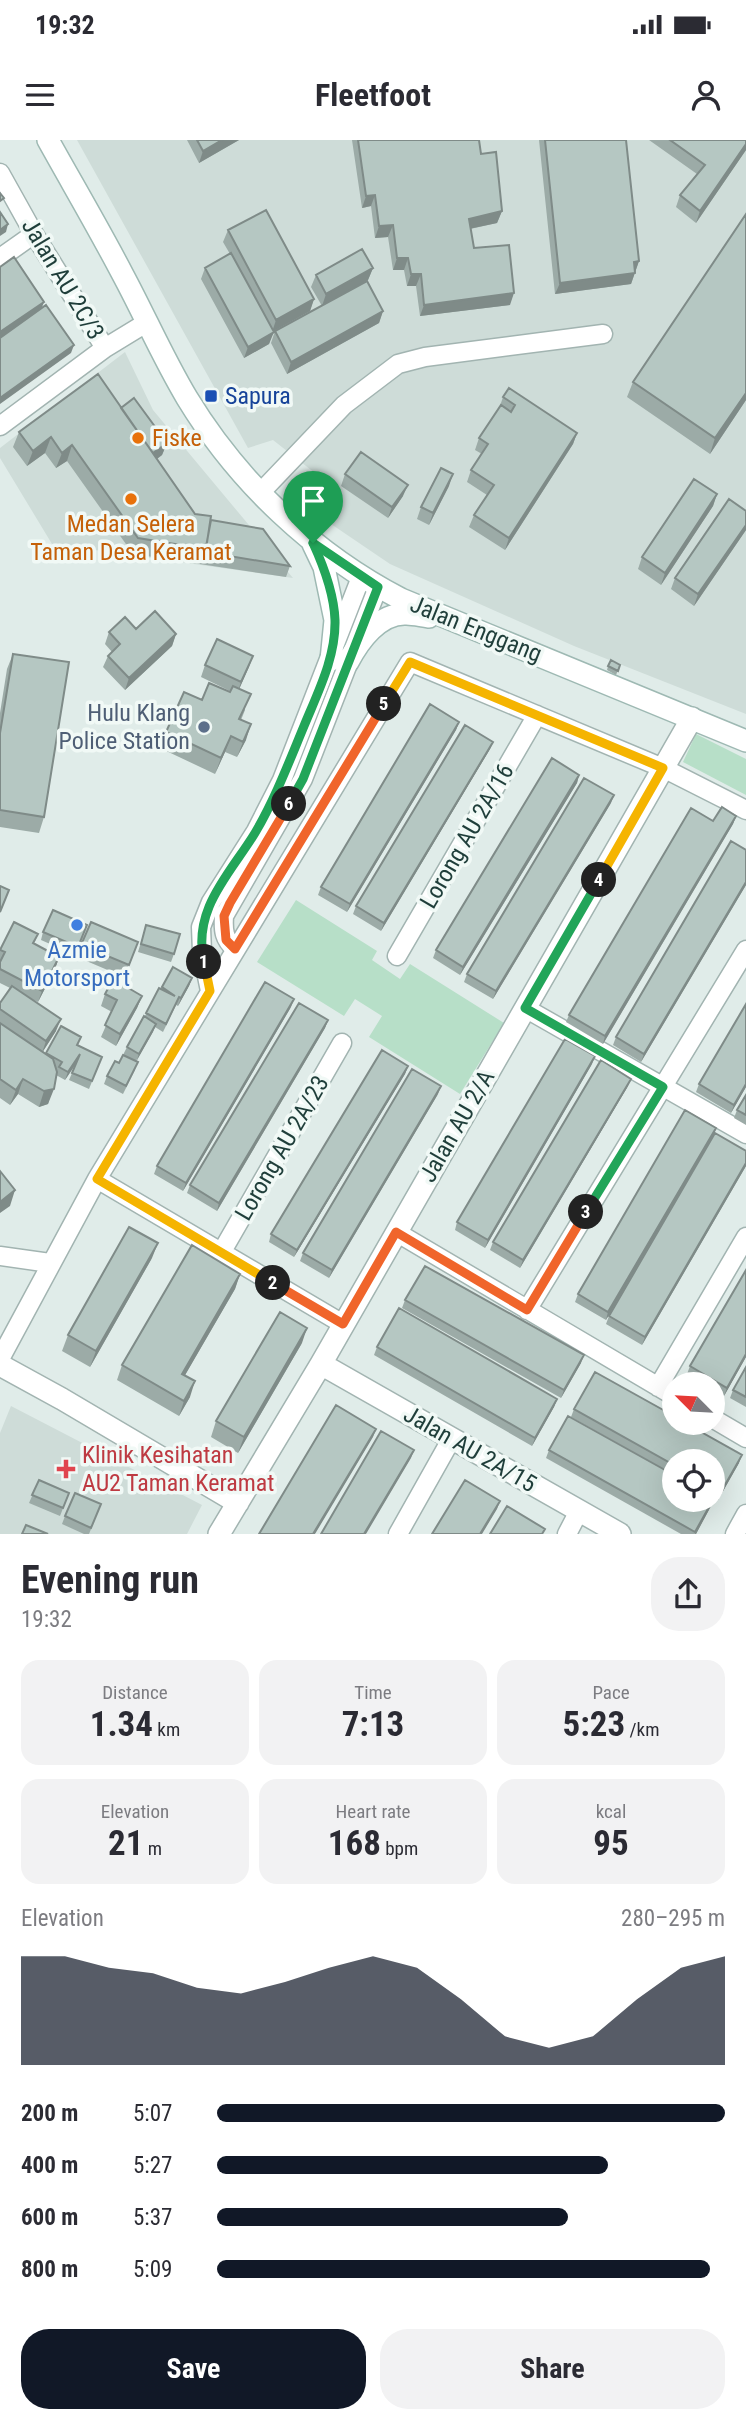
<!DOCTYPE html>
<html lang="en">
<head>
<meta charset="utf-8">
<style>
  :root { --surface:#fff; --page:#f2f2f3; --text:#2b2b33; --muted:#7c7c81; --accent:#111827 }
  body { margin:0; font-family:"Roboto Condensed",sans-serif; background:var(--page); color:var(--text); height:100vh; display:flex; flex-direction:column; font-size:26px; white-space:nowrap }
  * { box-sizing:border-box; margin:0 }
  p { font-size:23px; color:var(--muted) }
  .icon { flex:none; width:38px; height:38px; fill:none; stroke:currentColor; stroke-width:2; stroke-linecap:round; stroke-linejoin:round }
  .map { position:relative; height:1394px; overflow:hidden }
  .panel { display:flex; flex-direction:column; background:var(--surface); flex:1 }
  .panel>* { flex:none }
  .needle { width:46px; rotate:294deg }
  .controls { position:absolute; left:662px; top:1232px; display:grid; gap:14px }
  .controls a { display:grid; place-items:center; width:63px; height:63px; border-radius:50%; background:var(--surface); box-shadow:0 7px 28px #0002; font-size:35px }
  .pin { position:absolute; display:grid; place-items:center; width:60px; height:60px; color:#fff; margin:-72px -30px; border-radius:50% 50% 50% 0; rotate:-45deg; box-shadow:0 0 7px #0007 }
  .pin .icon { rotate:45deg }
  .km { position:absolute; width:35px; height:35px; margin:-18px; border-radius:50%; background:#222; color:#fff; font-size:19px; line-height:35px; text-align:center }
  .round { display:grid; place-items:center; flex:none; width:74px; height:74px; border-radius:28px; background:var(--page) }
  .overview { display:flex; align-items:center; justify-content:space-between; height:119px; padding:0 21px }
  h1 { font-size:38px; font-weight:700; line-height:52px }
  .figures { display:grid; grid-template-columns:repeat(3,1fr); gap:10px; height:119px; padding:7px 21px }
  .figures div { display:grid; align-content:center; border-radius:18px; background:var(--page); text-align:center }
  .figures b { font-size:35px; font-weight:700 }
  .figures small { font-size:19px; font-weight:400 }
  .figures p { font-size:19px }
  .chart { height:196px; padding:14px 21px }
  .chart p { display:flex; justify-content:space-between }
  .chart svg { width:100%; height:126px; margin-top:7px; fill:var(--accent); opacity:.7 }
  .action { display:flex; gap:14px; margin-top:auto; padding:14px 21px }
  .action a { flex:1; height:80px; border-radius:28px; background:var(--accent); color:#fff; font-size:28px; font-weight:700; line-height:80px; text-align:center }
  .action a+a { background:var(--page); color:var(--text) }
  ul { padding:0 21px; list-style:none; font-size:23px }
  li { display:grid; grid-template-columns:112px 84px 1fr; align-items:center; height:52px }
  li i { height:18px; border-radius:9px; background:var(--accent) }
  .status { display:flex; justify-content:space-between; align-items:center; height:49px; padding:0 35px; background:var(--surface); direction:ltr }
  .status svg { height:19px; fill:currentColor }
  header { display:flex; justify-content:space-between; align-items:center; height:91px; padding:0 21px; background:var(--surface); font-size:32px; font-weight:700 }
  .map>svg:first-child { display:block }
  .built { fill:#cedcd8 }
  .green { fill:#b7dfc8 }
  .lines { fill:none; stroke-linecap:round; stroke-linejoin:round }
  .minor-casing { stroke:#a2b4b1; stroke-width:21 }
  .tertiary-casing { stroke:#a2b4b1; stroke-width:24 }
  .secondary-casing { stroke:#9eb9b3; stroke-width:24 }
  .minor { stroke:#fff; stroke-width:18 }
  .tertiary { stroke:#fff; stroke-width:21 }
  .secondary { stroke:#fff; stroke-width:21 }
  .wall { fill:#9caba7 }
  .shaded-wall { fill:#7f8b88 }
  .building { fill:#b5c7c2; stroke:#7f8b88; stroke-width:2 }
  .split-1-casing { stroke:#fff; stroke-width:14 }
  .split-2-casing { stroke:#fff; stroke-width:14 }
  .split-3-casing { stroke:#fff; stroke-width:14 }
  .split-4-casing { stroke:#fff; stroke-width:14 }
  .split-5-casing { stroke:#fff; stroke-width:14 }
  .split-6-casing { stroke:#fff; stroke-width:14 }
  .split-7-casing { stroke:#fff; stroke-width:14 }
  .split-1 { stroke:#22a559; stroke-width:9 }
  .split-2 { stroke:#f5b400; stroke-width:9 }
  .split-3 { stroke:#f0652b; stroke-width:9 }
  .split-4 { stroke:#22a559; stroke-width:9 }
  .split-5 { stroke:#f5b400; stroke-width:9 }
  .split-6 { stroke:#f0652b; stroke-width:9 }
  .split-7 { stroke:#22a559; stroke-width:9 }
  .transit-dot { fill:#1a4fb4; stroke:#f1f9f6; stroke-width:2.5 }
  .food-dot { fill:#e8710a; stroke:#f1f9f6; stroke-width:2.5 }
  .service-dot { fill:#5c6f8a; stroke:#f1f9f6; stroke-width:2.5 }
  .shop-dot { fill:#3f7fe0; stroke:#f1f9f6; stroke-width:2.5 }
  .health-dot { fill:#e0444e; stroke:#f1f9f6; stroke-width:2.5 }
  .labels { text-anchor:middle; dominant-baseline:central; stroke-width:7; stroke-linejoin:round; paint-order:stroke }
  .street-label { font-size:24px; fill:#1f3e3a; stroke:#f1f9f6 }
  .transit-label { font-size:24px; fill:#164399; stroke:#f1f9f6; text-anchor:start }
  .food-label { font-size:24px; fill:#c56008; stroke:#f1f9f6; text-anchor:start }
  .service-label { font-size:24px; fill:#4e5e75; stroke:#f1f9f6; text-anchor:end }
  .shop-label { font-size:24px; fill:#366cbe; stroke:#f1f9f6 }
  .health-label { font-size:24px; fill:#be3a42; stroke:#f1f9f6; text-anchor:start }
</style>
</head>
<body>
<div class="status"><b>19:32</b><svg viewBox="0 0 49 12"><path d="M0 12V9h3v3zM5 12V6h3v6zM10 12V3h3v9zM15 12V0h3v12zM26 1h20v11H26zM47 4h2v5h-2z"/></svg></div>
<header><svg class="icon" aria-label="menu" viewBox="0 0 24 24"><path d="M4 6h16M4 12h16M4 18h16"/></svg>Fleetfoot<svg class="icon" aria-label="person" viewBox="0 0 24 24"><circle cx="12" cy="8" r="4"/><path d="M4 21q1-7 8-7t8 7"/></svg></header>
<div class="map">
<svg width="746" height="1394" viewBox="0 0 746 1394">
  <rect width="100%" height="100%" fill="#e0ece9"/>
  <!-- built -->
  <path class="built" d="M77 0H746V574L574 506 390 424 306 367 320 337 273 300 248 308Z
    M125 212 153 270 293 438 52 404 0 318V308Z
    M11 1266 202 1365 187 1394H0V1293Z"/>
  <!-- green -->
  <path class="green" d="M696 594 746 619V655L683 622Z
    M296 760 377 811 372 820 400 839 410 824 504 883 460 954 369 897 382 876 355 859 344 876 257 822Z"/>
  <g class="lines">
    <defs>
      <path id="minor" d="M0 33 34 94 105 208
        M0 118 34 94
        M0 286 105 208 146 183
        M261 352 344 265 398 224 425 217 603 194
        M235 809C224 799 223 791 224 776L303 639 378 447
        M397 816 537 575
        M210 851 202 812 201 787 211 762 256 691 282 640 361 437
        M525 868 746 994
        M97 1039 343 1184
        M396 1092 674 1256
        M221 1113 342 903
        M0 1116 50 1123
        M527 1170 746 810
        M0 1219 97 1039 410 522 663 628 746 670
        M658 1247 746 1097
        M712 1278 746 1298
        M398 1394 452 1298
        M567 1394 579 1371
        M735 1394 746 1374"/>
      <path id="tertiary" d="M321 1224 620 1394
        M0 1225 62 1259 238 1363
        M219 1394 321 1224 692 578"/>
      <path id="secondary" d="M48 0C73 45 99 89 123 135 145 176 163 218 187 258 238 342 314 414 401 459L746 601
        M313 404 324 427 335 480 331 520
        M348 522C359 501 379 473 406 474 414 474 421 476 429 477"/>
    </defs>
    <!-- minor casing -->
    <use href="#minor" class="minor-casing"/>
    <!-- tertiary casing -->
    <use href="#tertiary" class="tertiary-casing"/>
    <!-- secondary casing -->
    <use href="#secondary" class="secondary-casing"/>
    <!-- minor -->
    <use href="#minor" class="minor"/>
    <!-- tertiary -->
    <use href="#tertiary" class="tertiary"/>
    <!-- secondary -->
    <use href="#secondary" class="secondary"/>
  </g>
  <!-- wall -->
  <path class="wall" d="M187 0H239L199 23Z
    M352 0H479L481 14 502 71 497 83 470 89 474 108 510 165 420 176 416 146H407L404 130H393L388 97 375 98 371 66 362 68Z
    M539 0H626L639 121 631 144 555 154Z
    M649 0H746V10L696 83 676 67 680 55 697 34Z
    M746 74V260L710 314 627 257 633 242Z
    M228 90 314 159 310 171 273 191 269 204 244 218 201 139 205 128 230 114 223 102Z
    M373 128 368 140 325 164 383 171 379 183 287 234 271 203 275 191 322 166 311 147 316 135Z
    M503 257 577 293 573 304 505 410 469 387 474 375 487 355 467 342 471 330 482 314 475 310 479 298 500 266Z
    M121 268 167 303 162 315 157 319 195 374 211 380 290 426 286 437 133 414 67 321 56 328 45 313 27 326 13 307 19 292Z
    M345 334 403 356 388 378 341 346Z
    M449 346 429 385 417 379 421 367Z
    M717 354 713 366 661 445 638 429 642 417Z
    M746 371V390L694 466 671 449 675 438Z
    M136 489 176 494 172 506 125 550 103 527 108 516 112 512 105 504 109 492Z
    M13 514 44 677 39 693 0 687V573L7 529Z
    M253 516 239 549 245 570 241 580 246 600 237 617 225 612 215 634 160 608 166 592 202 560 230 552V551L201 537 205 525Z
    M620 525 616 535 607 530 608 526Z
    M459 582 456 590 347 772 318 755 321 747Z
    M493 602 490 609 381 791 353 774 356 766Z
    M579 635 577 643 460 835 433 818 436 810Z
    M611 663 493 859 464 842 467 834Z
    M736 676 733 684 603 904 566 882 569 875 713 681Z
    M746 710V745L641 922 613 905 616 897Z
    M91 782 138 802 124 837 77 817Z
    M87 785 75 815 41 800 43 792Z
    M146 785 174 814 171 822 138 812Z
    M38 794 34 804 59 817 55 829 38 862 29 858 56 891 43 911 46 914 61 886 78 906 102 917 89 949 69 940 76 924 65 940 56 935 48 964 39 967 18 954 10 965 0 958V863L10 848 0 843V810Z
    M173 827 192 838 189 846 178 866 176 865 163 892 155 887 136 921 135 930 123 954 104 944 107 936 119 923 127 907Z
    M128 841 126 847 142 856 137 868 116 906 101 897 112 872 101 866 105 854Z
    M746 864V947L731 973 696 952 699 944Z
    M291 867 183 1051 154 1034 157 1026Z
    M328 880 325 888 217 1071 187 1053 190 1045Z
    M592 924 485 1108 455 1090 457 1082Z
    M408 926 405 934 294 1117 269 1102 271 1094Z
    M628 946 520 1128 490 1110 493 1102Z
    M438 954 329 1138 300 1121 303 1113Z
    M746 955V985L734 978 737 970Z
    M713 996 746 1011V1026L642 1205 606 1184 609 1176 709 1003 606 1180 575 1162 578 1154Z
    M152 1118 90 1227 62 1211 68 1195Z
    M746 1130V1217L724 1256 712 1249V1244H704L687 1234 690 1226Z
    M240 1134 235 1149 185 1235 190 1257 179 1276 117 1240 122 1225Z
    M405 1160 581 1223 561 1258 402 1168Z
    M302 1203 238 1313 211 1297 216 1281Z
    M377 1207 557 1259 554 1267 532 1306 374 1215Z
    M746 1227V1267L730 1258 733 1250Z
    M574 1269 739 1323 718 1360 712 1356V1321H674V1335L571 1277Z
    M549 1310 714 1358 711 1366 696 1394H681L546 1318Z
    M39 1340 69 1353 60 1376 29 1363Z
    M101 1364 89 1394H84L62 1384 65 1376Z"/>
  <!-- shaded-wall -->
  <path class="shaded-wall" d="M222 0H239L199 23 203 11Z
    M746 4V10L696 83 700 71Z
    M375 55 371 66 362 68 366 56Z
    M502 71 497 83 464 90 469 79Z
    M8 84 6 92 0 96V90Z
    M393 85 388 97 375 98 379 86Z
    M397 118H408L404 130H393Z
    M639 121 631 144 555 154 560 143Z
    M373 128 368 140 322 166 326 154Z
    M411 134H421L416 146H407Z
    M514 153 510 165 420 176 424 165Z
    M314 159 310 171 272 192 276 180Z
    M44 162 41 170 0 198V192Z
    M383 171 379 183 287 234 291 222Z
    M274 192 269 204 244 218 248 207Z
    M74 205 71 213 0 264V258Z
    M746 253V260L710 314 715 298Z
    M577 293 573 304 505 410 509 398Z
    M51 297 45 313 27 326 33 311Z
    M167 303 162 315 146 327 151 315Z
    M72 305 67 321 56 328 62 313Z
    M453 334 449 346 429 385 433 373Z
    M408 345 403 356 388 378 392 367Z
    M717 354 713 366 661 445 665 433Z
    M746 385V390L694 466 698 454Z
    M176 494 172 506 125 550 129 538Z
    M253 516 249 527 237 554 241 542Z
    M459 582 456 590 347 772 350 764Z
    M251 584 246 600 237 617 243 602Z
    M231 596 225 612 215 634 221 618Z
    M493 602 490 609 381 791 384 783Z
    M579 635 577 643 460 835 463 827Z
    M614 655 611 663 493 859 496 851Z
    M736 676 733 684 603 904 605 896Z
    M746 742V745L641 922 644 914Z
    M59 817 55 829 38 862 42 851Z
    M192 838 189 846 178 866 181 858Z
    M142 856 137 868 116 906 120 894Z
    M294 859 291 867 183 1051 186 1043Z
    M61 879 56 891 42 913 46 901Z
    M328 880 325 888 217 1071 219 1063Z
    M156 884 153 892 136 922 139 914Z
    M80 914 77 922 65 940 68 932Z
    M595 916 592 924 485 1108 488 1100Z
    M408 926 405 934 294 1117 297 1110Z
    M23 939 18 954 10 965 16 950Z
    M631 939 628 946 520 1128 523 1120Z
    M746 944V947L731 973 734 965Z
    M441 946 438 954 329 1138 332 1130Z
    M54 949 48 964 39 967 44 951Z
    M716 988 713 996 606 1180 608 1172Z
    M746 1023V1026L642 1205 645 1197Z
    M15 1050 10 1066 0 1073V1062Z
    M158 1103 152 1118 90 1227 96 1211Z
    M240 1134 235 1149 177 1249 182 1234Z
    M307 1188 302 1203 238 1313 244 1297Z
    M746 1214V1217L724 1256 727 1248Z
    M584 1215 581 1223 561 1258 564 1250Z
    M195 1241 190 1257 179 1276 184 1261Z
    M557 1259 554 1267 532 1306 535 1298Z
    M376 1289 373 1297 315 1394H313Z
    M414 1310 411 1318 366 1394H364Z
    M742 1315 739 1323 718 1360 721 1352Z
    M714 1358 711 1366 696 1394H695Z
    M500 1361 497 1369 482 1394H480Z"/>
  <!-- building -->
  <path class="building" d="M197 0H222L203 11Z
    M358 0H479L481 14 496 12 502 71 469 79 474 108 509 105 514 153 424 165 421 134H411L408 118H397L393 85 379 86 375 55 366 56Z
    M545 0H626L639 121 634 122 635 133 560 143Z
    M670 0H746V4L700 71 680 55 705 25Z
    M0 53 4 58 0 61Z
    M266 70 314 159 276 180 228 90Z
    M0 72 8 84 0 90Z
    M746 74V253L715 298 633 242Z
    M362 109 373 128 326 154 316 135Z
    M231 113 274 192 248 207 205 128Z
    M14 117 44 162 0 192V127Z
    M367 141 383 171 291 222 275 191Z
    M46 165 74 205 0 258V198Z
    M98 234 195 374 211 376 206 409 138 398 72 305 62 313 51 297 33 311 19 292Z
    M509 248 577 293 509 398 474 375 494 345 471 330 488 304 479 298 501 265 511 272 515 265 503 257Z
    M134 258 167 303 153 313 121 268Z
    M361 312 408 345 392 367 345 334Z
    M441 328 453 334 433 373 421 367Z
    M694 339 717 354 665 433 642 417Z
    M729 359 746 371V385L698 454 675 438Z
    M211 380 263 389 290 426 205 412Z
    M155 471 176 494 129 538 108 516 120 504 109 492 125 477 136 489Z
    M217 499 253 516 241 542 205 525Z
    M13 514 69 522 44 677 0 670V593Z
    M611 520 620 525 618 531 608 526Z
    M209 543 230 552 233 546 251 554 239 579 251 584 243 602 231 596 221 618 166 592 184 552 202 560Z
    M430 564 459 582 350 764 321 747Z
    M465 585 493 602 384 783 356 766Z
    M552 618 579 635 463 827 436 810Z
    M584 638 614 655 496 851 467 834Z
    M722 667 736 676 605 896 569 875 691 668 713 681Z
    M731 701 746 710V742L644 914 616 897Z
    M0 746 9 750 0 772Z
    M53 770 87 785 78 807 43 792Z
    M14 782 38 794 33 803 59 817 42 851 0 829V822L5 812 0 810Z
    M91 782 138 802 129 825 81 805Z
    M146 785 180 794 174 814 141 804Z
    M173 827 192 838 181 858 179 857 166 884 146 873 159 848 175 856 162 847Z
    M116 834 128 841 125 846 142 856 120 894 105 885 117 860 105 854Z
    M265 842 294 859 186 1043 157 1026Z
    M12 846 61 879 46 901 0 869V863Z
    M299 863 328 880 219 1063 190 1045Z
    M746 864V944L734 965 699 944Z
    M144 876 156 884 139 914 127 907Z
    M0 883 53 919 57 932 54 949 44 951 23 939 16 950 0 939Z
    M61 886 81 897 77 905 102 917 92 941 72 933 80 914 68 932 59 927 62 922 46 913Z
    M565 899 595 916 488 1100 457 1082Z
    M382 910 408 926 297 1110 271 1094Z
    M123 915 138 922 126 946 107 936 115 921 119 923Z
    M601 920 631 939 523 1120 493 1102Z
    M412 929 441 946 332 1130 303 1113Z
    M746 955V975L737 970Z
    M685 970 716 988 608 1172 578 1154Z
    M715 993 746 1011V1023L645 1197 609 1176Z
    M0 1031 15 1050 0 1062Z
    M129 1087 158 1103 96 1211 68 1195Z
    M192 1105 240 1134 182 1234 195 1241 184 1261 122 1225Z
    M425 1126 584 1215 564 1250 405 1160Z
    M746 1130V1214L727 1248 690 1226Z
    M399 1168 557 1259 535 1298 377 1207Z
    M280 1172 307 1188 244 1297 216 1281Z
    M746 1227V1257L733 1250Z
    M595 1232 674 1276V1283H685L742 1315 721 1352 712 1347V1321H674V1325L574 1269Z
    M336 1265 376 1289 313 1394H259Z
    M568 1276 674 1335V1360H712V1357L714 1358 695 1392 549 1310Z
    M381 1291 414 1310 364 1394H321Z
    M39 1340 69 1353 63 1368 32 1355Z
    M465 1340 500 1361 480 1394H432Z
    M75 1353 101 1364 91 1388 65 1376Z
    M507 1366 545 1389 542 1394H490Z
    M26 1385 48 1394H22Z"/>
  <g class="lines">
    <defs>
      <path id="split-1" d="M204 822C192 769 230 734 255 693 275 659 289 622 304 586 318 552 336 517 335 480 334 453 324 427 313 403"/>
      <path id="split-2" d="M204 822 210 851 97 1039 273 1143"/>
      <path id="split-3" d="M273 1143 343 1184 396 1092 527 1170 586 1072"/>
      <path id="split-4" d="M586 1072 663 947 525 868 599 740"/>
      <path id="split-5" d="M384 564 410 522 663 628 599 740"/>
      <path id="split-6" d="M289 664 230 763 224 776 226 800 235 809 384 564"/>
      <path id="split-7" d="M289 664 303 639 378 447 313 403"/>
    </defs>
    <!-- split-1 casing -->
    <use href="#split-1" class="split-1-casing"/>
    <!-- split-2 casing -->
    <use href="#split-2" class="split-2-casing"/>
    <!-- split-3 casing -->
    <use href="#split-3" class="split-3-casing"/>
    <!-- split-4 casing -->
    <use href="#split-4" class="split-4-casing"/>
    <!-- split-5 casing -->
    <use href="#split-5" class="split-5-casing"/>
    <!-- split-6 casing -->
    <use href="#split-6" class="split-6-casing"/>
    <!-- split-7 casing -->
    <use href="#split-7" class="split-7-casing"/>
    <!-- split-1 -->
    <use href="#split-1" class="split-1"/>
    <!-- split-2 -->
    <use href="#split-2" class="split-2"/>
    <!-- split-3 -->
    <use href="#split-3" class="split-3"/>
    <!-- split-4 -->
    <use href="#split-4" class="split-4"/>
    <!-- split-5 -->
    <use href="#split-5" class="split-5"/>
    <!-- split-6 -->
    <use href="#split-6" class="split-6"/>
    <!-- split-7 -->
    <use href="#split-7" class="split-7"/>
  </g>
  <!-- markers -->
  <rect class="transit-dot" x="204" y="249" width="14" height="14" rx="3.5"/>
  <g class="food-dot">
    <circle cx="138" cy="298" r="7"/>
    <circle cx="131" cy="359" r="7"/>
  </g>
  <circle class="service-dot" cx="204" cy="587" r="7"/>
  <circle class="shop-dot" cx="77" cy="785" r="7"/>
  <path class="health-dot" d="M62.5 1318.5h7v7h7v7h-7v7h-7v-7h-7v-7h7z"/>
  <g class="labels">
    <!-- street labels -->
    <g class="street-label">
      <text transform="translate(63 139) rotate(59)">Jalan AU 2C/3</text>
      <text transform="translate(476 489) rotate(22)">Jalan Enggang</text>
      <text transform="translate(467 696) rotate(-60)">Lorong AU 2A/16</text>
      <text transform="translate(457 986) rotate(-60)">Jalan AU 2/A</text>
      <text transform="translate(282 1008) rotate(-60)">Lorong AU 2A/23</text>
      <text transform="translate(470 1309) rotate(30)">Jalan AU 2A/15</text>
    </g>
    <!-- transit labels -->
    <g class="transit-label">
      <text x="225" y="256">Sapura</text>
    </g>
    <!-- food labels -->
    <g class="food-label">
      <text x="152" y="298">Fiske</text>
      <text x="131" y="384" text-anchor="middle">Medan Selera<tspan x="131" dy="28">Taman Desa Keramat</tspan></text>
    </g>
    <!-- service labels -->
    <g class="service-label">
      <text x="190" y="573">Hulu Klang<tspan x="190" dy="28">Police Station</tspan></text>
    </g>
    <!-- shop labels -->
    <g class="shop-label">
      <text x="77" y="810">Azmie<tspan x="77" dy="28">Motorsport</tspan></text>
    </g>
    <!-- health labels -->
    <g class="health-label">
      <text x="82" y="1315">Klinik Kesihatan<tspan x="82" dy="28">AU2 Taman Keramat</tspan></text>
    </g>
  </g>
</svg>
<div class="controls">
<a><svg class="needle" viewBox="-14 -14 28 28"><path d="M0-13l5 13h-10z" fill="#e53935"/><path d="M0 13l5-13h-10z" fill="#7c7c81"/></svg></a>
<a><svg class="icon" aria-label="locate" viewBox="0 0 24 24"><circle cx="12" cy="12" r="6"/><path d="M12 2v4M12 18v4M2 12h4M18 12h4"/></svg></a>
</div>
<div class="pin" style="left:313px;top:403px;background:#1e9e55"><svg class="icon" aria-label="arrive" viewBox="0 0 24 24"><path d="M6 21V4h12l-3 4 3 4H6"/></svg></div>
<b class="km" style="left:204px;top:822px">1</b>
<b class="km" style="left:273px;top:1143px">2</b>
<b class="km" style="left:586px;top:1072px">3</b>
<b class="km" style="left:599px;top:740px">4</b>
<b class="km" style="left:384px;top:564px">5</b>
<b class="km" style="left:289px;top:664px">6</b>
</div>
<section class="panel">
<div class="overview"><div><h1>Evening run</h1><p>19:32</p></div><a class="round"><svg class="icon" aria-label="share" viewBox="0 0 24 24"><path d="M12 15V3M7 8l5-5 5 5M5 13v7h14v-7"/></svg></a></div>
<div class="figures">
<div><p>Distance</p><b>1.34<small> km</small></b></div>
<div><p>Time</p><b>7:13</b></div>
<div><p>Pace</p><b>5:23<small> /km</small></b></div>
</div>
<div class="figures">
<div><p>Elevation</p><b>21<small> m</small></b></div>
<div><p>Heart rate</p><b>168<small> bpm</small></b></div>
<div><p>kcal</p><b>95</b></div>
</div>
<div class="chart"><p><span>Elevation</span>280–295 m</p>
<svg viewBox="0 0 160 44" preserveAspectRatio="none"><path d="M0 44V6L10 6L20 10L30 12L40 17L50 19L60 15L70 10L80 6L90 10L100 21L110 34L120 38L130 34L140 21L150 10L160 6V44z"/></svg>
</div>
<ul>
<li><b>200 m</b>5:07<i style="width:100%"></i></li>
<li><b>400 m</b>5:27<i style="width:77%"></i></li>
<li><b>600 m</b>5:37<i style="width:69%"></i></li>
<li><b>800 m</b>5:09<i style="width:97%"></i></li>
</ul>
<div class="action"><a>Save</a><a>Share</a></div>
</section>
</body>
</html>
